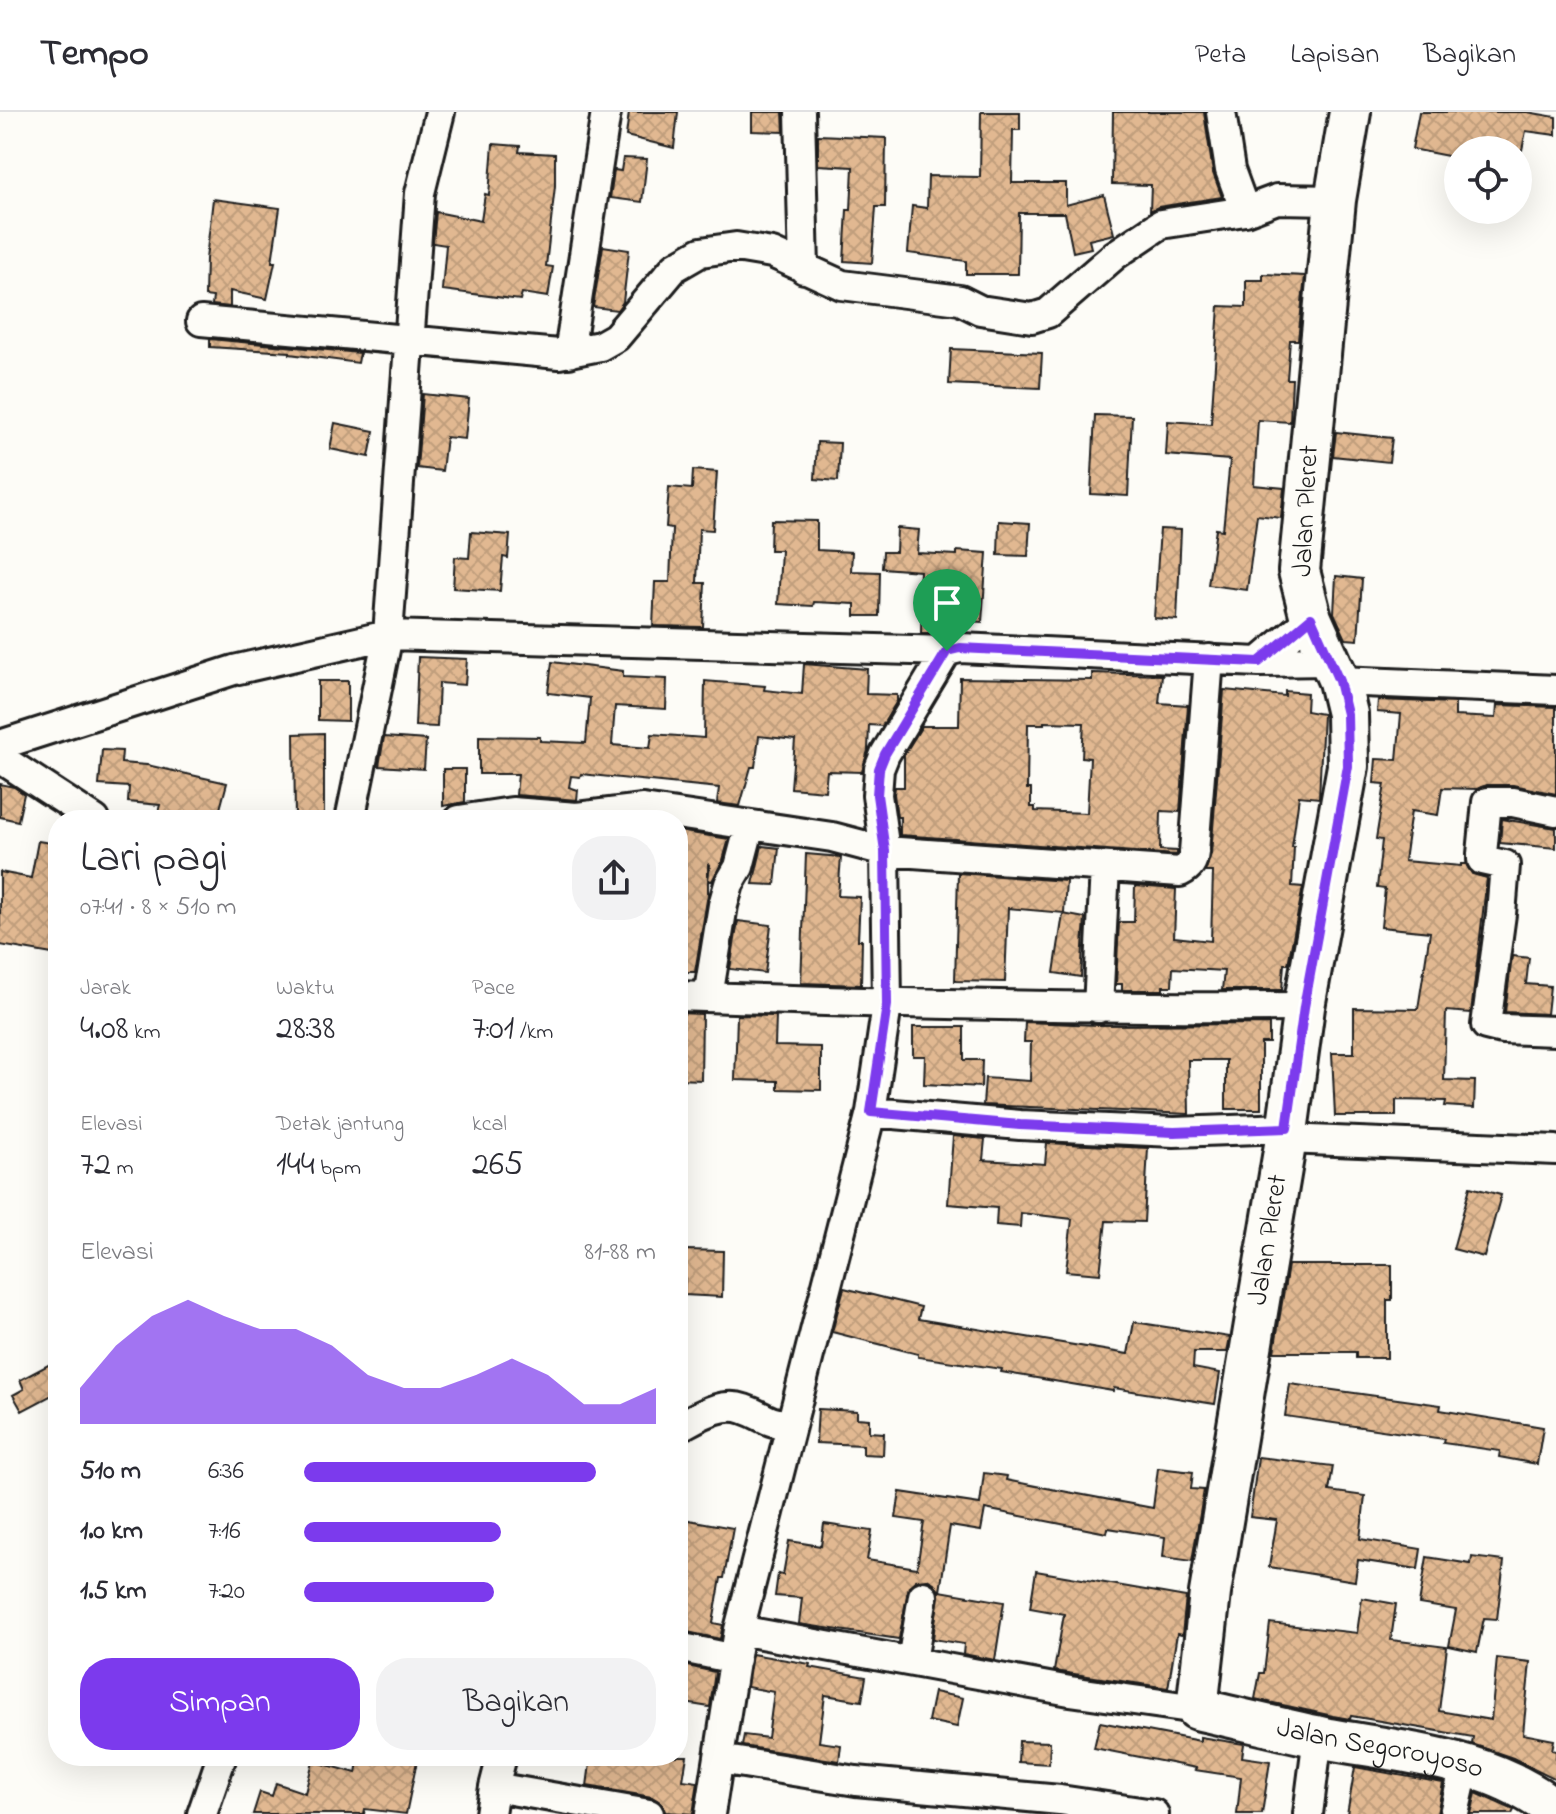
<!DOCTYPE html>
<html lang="id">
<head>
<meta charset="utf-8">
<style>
  :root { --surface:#fff; --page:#f2f2f3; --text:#2b2b33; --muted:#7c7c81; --line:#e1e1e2; --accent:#7c3aed }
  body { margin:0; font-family:"Indie Flower",sans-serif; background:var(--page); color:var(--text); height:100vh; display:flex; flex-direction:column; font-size:30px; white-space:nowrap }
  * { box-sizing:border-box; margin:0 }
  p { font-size:26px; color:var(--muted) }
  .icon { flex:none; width:44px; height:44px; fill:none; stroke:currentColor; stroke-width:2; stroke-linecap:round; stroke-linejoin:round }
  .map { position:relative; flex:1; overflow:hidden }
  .side { position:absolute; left:48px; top:698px; width:640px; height:956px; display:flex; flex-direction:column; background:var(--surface); border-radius:32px; box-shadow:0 8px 32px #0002 }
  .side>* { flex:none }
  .controls { position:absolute; left:1444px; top:24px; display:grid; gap:16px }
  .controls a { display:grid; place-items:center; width:88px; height:88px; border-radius:50%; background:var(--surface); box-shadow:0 8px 32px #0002; font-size:40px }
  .pin { position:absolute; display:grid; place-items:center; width:68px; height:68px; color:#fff; margin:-82px -34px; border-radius:50% 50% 50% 0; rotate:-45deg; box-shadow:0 0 8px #0007 }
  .pin .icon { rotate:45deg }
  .round { display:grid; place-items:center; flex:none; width:84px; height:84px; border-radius:32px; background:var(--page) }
  .headline { display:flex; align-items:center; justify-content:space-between; height:136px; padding:0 32px }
  h1 { font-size:44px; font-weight:600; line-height:60px }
  .figures { display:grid; grid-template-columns:repeat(3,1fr); gap:12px; height:136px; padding:8px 32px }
  .figures div { display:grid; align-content:center }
  .figures b { font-size:34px; font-weight:600 }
  .figures small { font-size:22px; font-weight:400 }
  .figures p { font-size:22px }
  .chart { height:224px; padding:16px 32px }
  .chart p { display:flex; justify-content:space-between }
  .chart svg { width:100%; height:144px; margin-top:8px; fill:var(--accent); opacity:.7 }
  .button { display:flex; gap:16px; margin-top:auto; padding:16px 32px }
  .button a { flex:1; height:92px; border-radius:32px; background:var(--accent); color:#fff; font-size:32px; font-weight:600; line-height:92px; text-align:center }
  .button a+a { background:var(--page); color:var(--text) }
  ul { padding:0 32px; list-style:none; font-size:26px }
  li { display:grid; grid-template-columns:128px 96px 1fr; align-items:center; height:60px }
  li i { height:20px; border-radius:10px; background:var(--accent) }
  header { display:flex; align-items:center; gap:48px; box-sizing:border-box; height:112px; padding:0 40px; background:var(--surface); border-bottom:2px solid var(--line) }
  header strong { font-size:38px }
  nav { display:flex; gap:44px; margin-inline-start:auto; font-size:28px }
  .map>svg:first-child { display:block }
  .building { fill:url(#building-cross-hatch); stroke:#1c1c1c; stroke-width:2; fill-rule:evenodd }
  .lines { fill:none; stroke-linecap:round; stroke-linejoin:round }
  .minor-casing { stroke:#1c1c1c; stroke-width:34 }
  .secondary-casing { stroke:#1c1c1c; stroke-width:46 }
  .minor { stroke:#fdfcf7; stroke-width:28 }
  .secondary { stroke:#fdfcf7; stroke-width:40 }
  .route-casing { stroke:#fff; stroke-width:16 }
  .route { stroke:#7c3aed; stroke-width:10 }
  .labels { text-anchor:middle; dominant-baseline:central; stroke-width:6; stroke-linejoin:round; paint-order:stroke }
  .street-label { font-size:28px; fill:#1c1c1c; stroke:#fdfcf7 }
</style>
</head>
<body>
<header>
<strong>Tempo</strong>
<nav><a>Peta</a><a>Lapisan</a><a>Bagikan</a></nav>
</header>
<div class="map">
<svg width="1556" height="1702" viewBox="0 0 1556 1702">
  <defs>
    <pattern id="building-cross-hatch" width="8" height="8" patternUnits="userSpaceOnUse" patternTransform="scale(2)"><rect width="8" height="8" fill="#e1b891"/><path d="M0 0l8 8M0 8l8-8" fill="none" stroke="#c09e7c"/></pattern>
  </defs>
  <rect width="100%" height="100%" fill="#fdfcf7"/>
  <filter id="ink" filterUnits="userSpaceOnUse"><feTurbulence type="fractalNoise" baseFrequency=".0125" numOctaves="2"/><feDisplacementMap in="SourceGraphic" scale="16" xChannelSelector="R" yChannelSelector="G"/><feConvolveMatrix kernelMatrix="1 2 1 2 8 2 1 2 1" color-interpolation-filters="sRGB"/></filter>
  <g filter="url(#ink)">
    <!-- building -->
    <path class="building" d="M629 0H678L674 36 626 24Z
      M752 0H783L784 20 752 19Z
      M981 0H1020V18H1013L1012 71H1066V93L1104 83 1114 122 1089 128 1091 136 1073 140 1065 101H1019L1018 162H966V149L908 141 912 94 927 96 928 64 980 65Z
      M1113 0H1204L1213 61 1222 85 1158 95 1150 99 1151 73 1112 72Z
      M1419 0H1527L1556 5V23L1526 19 1522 38H1458V46L1412 37Z
      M818 23 886 26 885 95H876L872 151 844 149 847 98H851L853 55 818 53Z
      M493 32 520 34 519 40 555 42V74L546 154 553 155 548 185 522 181 520 188 442 178 446 133 433 131 436 100 481 109 485 82 489 83Z
      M623 46 647 47 642 90 610 86 614 58 621 59Z
      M213 87 280 96 272 150H275L267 187 230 179V195L212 193 213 185 205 184 206 147Z
      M603 134 629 138 623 190 617 198 593 195Z
      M1263 162 1305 164 1298 228H1290L1287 267H1292L1290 310 1258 308 1254 373 1284 376 1281 406 1257 403 1247 478 1208 473 1216 417 1223 418 1230 348 1166 343 1168 309 1211 312 1219 194 1246 195V168H1263Z
      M210 227 360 241 358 251 290 242V240L210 235Z
      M951 237 1042 241 1040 276 949 272Z
      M423 282 469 287 465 327 446 325 442 359 417 356Z
      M1095 303 1132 304 1128 384 1091 382Z
      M335 311 374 319 369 345 330 337Z
      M1336 320 1392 326 1389 350 1333 344Z
      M817 330 840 331 838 369 815 367Z
      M693 358 717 360 713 418 699 417 697 471H705L703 515 653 514 655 470H670L672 416 666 415 669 375 692 377Z
      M771 408 817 409V438L852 440 851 459 880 460 879 504H855V492L814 490 813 494 778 492 781 438H770Z
      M999 409 1030 411 1028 444 998 443Z
      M897 416 919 418 917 441 957 443V439L987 441 982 510 950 508V521H921L922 480H919L920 459 882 456 883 440H896Z
      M1160 417 1181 418 1177 508 1154 506Z
      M471 420 510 423 508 446 503 445 500 479 453 476 455 445 469 446Z
      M1336 464 1362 467 1358 528 1346 527 1334 501Z
      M418 545 467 547 465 573 439 571 437 615 415 614Z
      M552 550 623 559V565L667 567 666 597 615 594 612 633 650 636 652 622 704 626 705 569 765 574 764 578 802 582 804 552 867 557 866 582 897 583V589L882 614 869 613 868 638 862 660 827 659 825 679 791 676 795 628 759 624 755 655H751L740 694 717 691 719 676 581 662 580 665 571 664 569 675 578 678 577 688 516 683 518 662H479V624L540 625V629L586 631 590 586 548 581Z
      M1092 561 1162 563 1159 591 1188 593 1180 700 1161 699 1160 738 1177 739 1176 743 900 723V705H897L894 682 895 675H904V643L922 614H959L960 566 1092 568ZM1044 610 1084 611 1082 645 1090 646 1087 701 1035 699V695H1031V677H1027L1028 612H1044Z
      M318 569H348V609L318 608Z
      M1224 578 1285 584V579L1307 581 1306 599 1323 602 1319 686 1299 684 1292 735H1294L1292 774 1303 775 1288 852H1284L1282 878H1222L1224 859 1173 856 1172 874H1163V878H1122V872H1116L1119 810H1134L1135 774 1176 777 1174 825 1211 829 1213 760H1205L1211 742Z
      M1378 588 1455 591V604L1496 606 1497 593 1556 595V682L1513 673H1487L1477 677 1442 676 1438 703 1411 699 1404 749 1461 754V752H1466L1472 762 1487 766 1471 901 1446 899 1444 968 1475 969 1474 996 1445 994 1446 989 1396 988V1004H1335L1332 941H1354V896L1418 897 1430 820 1381 815 1385 777 1377 776 1382 728 1376 727 1385 672 1374 671 1376 647 1397 648 1401 602 1377 600Z
      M324 621V708H295L294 622Z
      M384 625 426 628 424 657 379 654Z
      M102 638 122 639 121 651 147 653 227 671 217 708H196L158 700 160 693 128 690 129 675 99 673Z
      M443 657H465V690L443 694Z
      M0 672 14 675 24 682 18 709 0 705Z
      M1502 707 1556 716V736L1500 731Z
      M678 719 729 727 723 748 712 769 708 768 710 753 708 752V782L695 860H678Z
      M38 729 58 732V843L0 833V760L31 766Z
      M762 734 779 736 775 773 753 772Z
      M806 742 841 745 838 784 860 785 858 828H862L861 873 801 871Z
      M958 761 1066 769 1064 801 1008 796 1005 870 955 869Z
      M1063 802 1085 806 1081 865 1054 861Z
      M738 809 771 813 765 861 730 857Z
      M1512 844 1529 846 1526 872 1550 874 1547 902 1505 900Z
      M678 901 702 902 701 968 678 967Z
      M737 903 776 904 775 934 821 935V978L778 977V969L735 968Z
      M1025 910 1098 913 1269 912V931H1261V997H1226V948H1188L1189 1002 983 993 985 966 1030 969 1031 930H1024Z
      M913 915H964V948H982L981 975 924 972 925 944H913Z
      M953 1024 985 1027 983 1048 1045 1052 1047 1031 1148 1036 1144 1110 1106 1109 1100 1162 1066 1159 1072 1107 1021 1101 1020 1115 996 1113 997 1096 948 1092Z
      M1470 1075 1501 1083 1484 1145 1453 1137Z
      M686 1138 723 1139 722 1185 684 1183Z
      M1288 1153H1392V1188H1387V1246H1356V1240H1274Z
      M844 1176 921 1195 918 1207 1128 1242 1134 1210 1230 1225 1227 1240H1194L1193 1256 1220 1261 1215 1292 1114 1276 1113 1279 1001 1260 1002 1257 918 1245V1242L832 1220Z
      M50 1252 58 1267V1280L22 1299 13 1283 24 1277 20 1268Z
      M1290 1272 1441 1293 1440 1298 1543 1315 1537 1352 1499 1345 1500 1339 1443 1331 1444 1327 1285 1304Z
      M818 1297 857 1299V1306L869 1307V1320L884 1321 883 1343 863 1342V1333L816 1331Z
      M1258 1345 1333 1354 1329 1379 1365 1384 1360 1427 1421 1437 1418 1457 1358 1448 1355 1469 1269 1455 1277 1408 1250 1405Z
      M1158 1356 1193 1360 1191 1377 1204 1378 1192 1449 1163 1445 1165 1425 1108 1416 1107 1421 985 1397 981 1419 950 1414 940 1479 1004 1490 995 1548 963 1542 964 1532 933 1527 939 1479 934 1471 927 1467 916 1468 909 1474 899 1527 799 1512 802 1486 775 1484 778 1462 783 1463 789 1429 821 1434 824 1412 872 1419 867 1448 917 1456 924 1410 896 1406 900 1380 980 1392 984 1361 1007 1364 1006 1368 1041 1375 1153 1396Z
      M678 1406 733 1416 724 1466H721L713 1511 723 1513 720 1527 678 1518Z
      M1427 1445 1471 1452 1472 1445 1504 1449 1497 1507 1484 1506 1477 1540 1449 1534 1456 1498 1419 1492Z
      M1036 1459 1186 1485 1182 1523 1177 1522 1168 1576 1054 1559 1064 1502 1030 1496Z
      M1362 1486 1396 1492 1391 1528 1447 1535 1439 1599 1491 1608 1497 1546 1530 1550 1523 1622 1554 1628 1552 1638 1556 1639V1667L1513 1646 1472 1632 1473 1625 1351 1604 1350 1607 1333 1604 1255 1587 1260 1561H1264L1270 1511 1357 1521Z
      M752 1542 810 1552 809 1555 866 1565 862 1589 825 1583 819 1630 841 1633 839 1649 742 1634 744 1623 768 1626 774 1580 747 1575Z
      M678 1552 715 1560 710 1595 678 1590Z
      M934 1580 963 1586 957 1615 928 1609Z
      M1100 1610 1200 1629V1625L1244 1632 1242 1645 1270 1649 1262 1702H1237L1241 1665 1195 1658 1196 1656 1094 1636Z
      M1019 1629 1050 1630 1049 1652 1018 1650Z
      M359 1644H418L406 1702 365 1697 364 1702H253L260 1680 272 1684 276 1671 305 1681 313 1649 356 1661Z
      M591 1644H687L683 1668 698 1670 693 1702 665 1700 660 1690 652 1685 587 1674Z
      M1355 1655 1443 1671 1437 1702H1347Z
      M1476 1681 1514 1698 1512 1702H1471Z"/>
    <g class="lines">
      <defs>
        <path id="minor" d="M800 0 804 157
          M1221 0 1230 58 1245 99
          M201 209 559 242 600 234 616 225 675 155 701 140 736 135 772 141 842 173 960 188 980 198 1032 206 1048 201 1115 143 1161 112 1245 99 1277 87 1335 88
          M569 241 606 0
          M1259 550 1311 506
          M1339 569 1556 578
          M0 633 234 558 388 523 420 81 440 0
          M0 646 95 708
          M1556 699 1513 690H1487L1482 742V748L1505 753 1501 802 1486 913 1502 917 1556 919
          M350 708 388 523 947 539 960 536 1259 550 1329 549
          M459 708 512 700 577 705 643 697 832 725 885 739 1180 760C1190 755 1193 750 1194 740L1209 547
          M678 884C887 892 1095 896 1304 895
          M708 885 723 793 729 772 739 755 750 713
          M1098 896 1105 755
          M871 1000 1020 1013 1174 1020 1287 1016
          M1286 1027 1556 1038
          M678 1315C698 1305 721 1289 744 1297 765 1304 766 1311 791 1313
          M739 1518 1070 1579 1197 1597
          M678 1535 735 1547
          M912 1549 923 1484
          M719 1647 856 1669 1060 1688 1154 1702
          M494 1675 649 1702
          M202 1702 222 1644
          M490 1702 494 1675 502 1644
          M710 1702 739 1518 871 1000 887 893 885 739 877 683 879 657 885 642 947 539
          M1308 1702 1318 1624
          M1454 1702 1465 1653"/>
        <g id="secondary">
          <path id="s1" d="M1350 0 1335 88 1299 459 1311 506 1339 569 1347 602 1348 654 1304 895 1286 1027 1210 1481 1197 1597C1241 1607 1285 1618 1329 1627 1407 1641 1493 1647 1556 1699"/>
        </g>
      </defs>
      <!-- minor casing -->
      <use href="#minor" class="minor-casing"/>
      <!-- secondary casing -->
      <use href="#secondary" class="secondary-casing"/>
      <!-- minor -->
      <use href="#minor" class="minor"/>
      <!-- secondary -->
      <use href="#secondary" class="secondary"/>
    </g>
  </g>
  <g class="lines" filter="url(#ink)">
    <defs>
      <path id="route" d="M1311 506 1339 569 1347 602 1348 654 1304 895 1287 1016 1174 1020 1020 1013 871 1000 887 893 885 739 877 683 879 657 885 642 947 539 960 536 1259 550Z"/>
    </defs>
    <!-- route casing -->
    <use href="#route" class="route-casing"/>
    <!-- route -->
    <use href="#route" class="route"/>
  </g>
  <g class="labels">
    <!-- street labels -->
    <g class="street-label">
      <text transform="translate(1307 399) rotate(-87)">Jalan Pleret</text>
      <text transform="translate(1269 1128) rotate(-81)">Jalan Pleret</text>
      <text stroke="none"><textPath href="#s1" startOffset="1808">Jalan Segoroyoso</textPath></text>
    </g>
  </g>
</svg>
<div class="controls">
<a><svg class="icon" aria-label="locate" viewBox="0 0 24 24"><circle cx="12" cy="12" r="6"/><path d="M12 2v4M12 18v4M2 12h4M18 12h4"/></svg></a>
</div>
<div class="pin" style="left:947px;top:539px;background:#1e9e55"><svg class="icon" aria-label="arrive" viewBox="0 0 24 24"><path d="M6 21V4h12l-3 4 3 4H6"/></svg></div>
<section class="side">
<div class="headline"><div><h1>Lari pagi</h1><p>07:41 · 8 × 510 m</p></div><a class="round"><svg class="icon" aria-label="share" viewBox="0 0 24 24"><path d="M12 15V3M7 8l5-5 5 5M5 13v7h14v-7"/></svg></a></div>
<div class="figures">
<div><p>Jarak</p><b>4.08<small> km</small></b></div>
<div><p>Waktu</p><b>28:38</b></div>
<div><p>Pace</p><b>7:01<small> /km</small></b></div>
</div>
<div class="figures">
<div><p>Elevasi</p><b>72<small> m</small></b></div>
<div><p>Detak jantung</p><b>144<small> bpm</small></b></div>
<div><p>kcal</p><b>265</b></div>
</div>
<div class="chart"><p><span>Elevasi</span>81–88 m</p>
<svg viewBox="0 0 160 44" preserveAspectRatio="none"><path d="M0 44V33L10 20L20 11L30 6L40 11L50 15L60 15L70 20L80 29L90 33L100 33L110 29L120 24L130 29L140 38L150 38L160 33V44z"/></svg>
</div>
<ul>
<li><b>510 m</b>6:36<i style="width:83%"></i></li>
<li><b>1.0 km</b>7:16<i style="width:56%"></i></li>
<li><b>1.5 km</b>7:20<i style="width:54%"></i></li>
</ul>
<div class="button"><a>Simpan</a><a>Bagikan</a></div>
</section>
</div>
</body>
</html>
